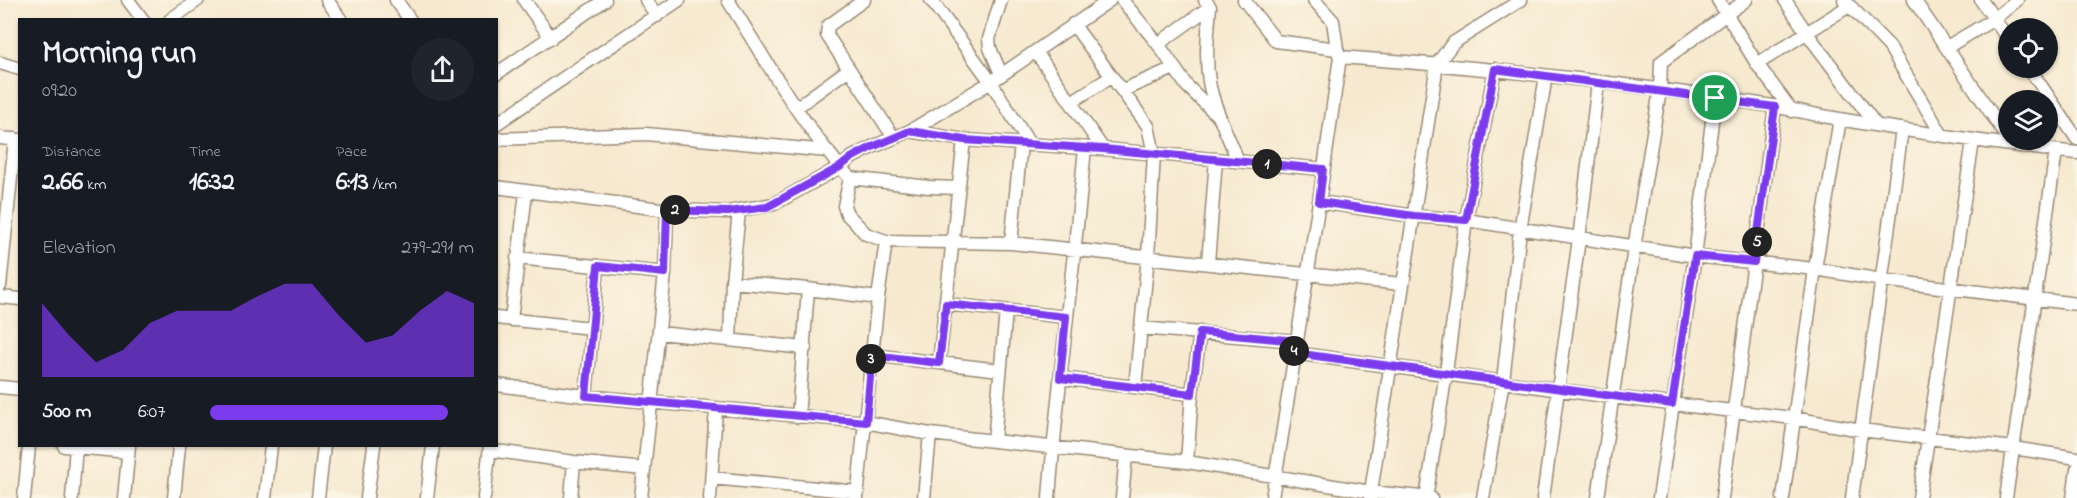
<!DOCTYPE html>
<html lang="en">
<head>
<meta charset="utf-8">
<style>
  :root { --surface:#171b24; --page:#20242c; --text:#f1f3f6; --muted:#9ea1a6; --accent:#7c3aed }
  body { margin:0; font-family:"Indie Flower",sans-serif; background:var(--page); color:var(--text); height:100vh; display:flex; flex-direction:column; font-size:22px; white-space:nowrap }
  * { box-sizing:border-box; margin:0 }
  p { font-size:20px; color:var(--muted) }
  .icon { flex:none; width:33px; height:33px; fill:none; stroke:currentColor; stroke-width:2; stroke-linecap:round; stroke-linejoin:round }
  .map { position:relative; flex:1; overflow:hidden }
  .drawer { position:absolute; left:18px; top:18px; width:480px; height:429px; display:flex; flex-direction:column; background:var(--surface); border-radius:0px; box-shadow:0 2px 4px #0004 }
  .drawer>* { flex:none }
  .tools { position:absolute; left:1998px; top:18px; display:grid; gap:12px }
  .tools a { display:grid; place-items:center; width:60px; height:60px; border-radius:50%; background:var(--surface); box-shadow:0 2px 4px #0004; font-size:30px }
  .pin { position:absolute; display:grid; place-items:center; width:51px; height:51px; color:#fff; margin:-26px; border:3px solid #fff; border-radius:50%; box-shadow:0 2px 6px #0007 }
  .km { position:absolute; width:30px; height:30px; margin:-15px; border-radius:50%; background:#222; color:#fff; font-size:16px; line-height:30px; text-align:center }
  .round { display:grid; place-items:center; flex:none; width:63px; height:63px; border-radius:32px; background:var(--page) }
  .headline { display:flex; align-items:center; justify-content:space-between; height:102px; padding:0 24px }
  h1 { font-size:33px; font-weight:700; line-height:45px }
  .figures { display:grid; grid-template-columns:repeat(3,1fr); gap:9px; height:102px; padding:6px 24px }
  .figures div { display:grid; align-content:center }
  .figures b { font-size:26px; font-weight:700 }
  .figures small { font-size:16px; font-weight:400 }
  .figures p { font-size:16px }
  .chart { height:168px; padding:12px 24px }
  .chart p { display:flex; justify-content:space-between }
  .chart svg { width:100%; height:108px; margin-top:6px; fill:var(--accent); opacity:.7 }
  ul { padding:0 24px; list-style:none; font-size:20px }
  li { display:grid; grid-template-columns:96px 72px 1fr; align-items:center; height:45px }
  li i { height:15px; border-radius:8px; background:var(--accent) }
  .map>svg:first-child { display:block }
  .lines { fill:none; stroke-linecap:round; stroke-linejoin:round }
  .minor-casing { stroke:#988a76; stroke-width:15 }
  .minor { stroke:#fff; stroke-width:12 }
  .route-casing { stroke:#fff; stroke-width:12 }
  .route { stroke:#7c3aed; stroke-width:8 }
</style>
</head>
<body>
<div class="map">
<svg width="2077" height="498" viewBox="0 0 2077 498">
  <rect width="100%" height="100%" fill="#fcf5e5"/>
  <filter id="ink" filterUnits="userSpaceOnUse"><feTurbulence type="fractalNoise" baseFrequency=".0167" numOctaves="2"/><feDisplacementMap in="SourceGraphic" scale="12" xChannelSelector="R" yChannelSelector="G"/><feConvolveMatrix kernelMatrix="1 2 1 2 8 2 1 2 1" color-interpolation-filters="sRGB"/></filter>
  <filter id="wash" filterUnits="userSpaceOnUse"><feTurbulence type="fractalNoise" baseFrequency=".008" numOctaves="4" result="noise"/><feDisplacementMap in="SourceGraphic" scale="24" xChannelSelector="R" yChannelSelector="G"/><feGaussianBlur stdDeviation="1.35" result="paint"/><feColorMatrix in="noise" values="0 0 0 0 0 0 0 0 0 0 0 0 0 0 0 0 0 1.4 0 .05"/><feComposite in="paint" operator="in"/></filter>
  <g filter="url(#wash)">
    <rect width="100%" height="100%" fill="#f6e9cf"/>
  </g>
  <g filter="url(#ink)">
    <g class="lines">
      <defs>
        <path id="minor" d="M128 0 143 20
          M327 0 341 20
          M396 0 410 20
          M524 0 551 38
          M646 0 657 16
          M728 0C765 59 803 127 850 178L844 206 847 214 866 234 886 241 1011 243 1402 284
          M864 0 828 26 827 35 894 138
          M931 0 991 82 1030 145
          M1122 0 1158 44 1187 86 1219 117
          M1205 0 1210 7C1208 32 1205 57 1209 82 1214 109 1228 135 1238 161
          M1244 0 1276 41 1337 49 1340 57 1319 202 1272 498
          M1314 0 1333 21 1337 49
          M1718 0 1757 64 1792 111
          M1785 0 1806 32 1876 125
          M1844 0 1889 46 1942 135
          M1914 0 2008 138
          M1981 0 2008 39
          M170 20 198 0
          M1073 24 1148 126 1154 154 1148 257 1135 387
          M1158 44 1210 7
          M1947 47 1994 19 2017 0
          M1036 52 1103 149
          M1340 57C1484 67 1629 83 1772 106 1795 110 1817 115 1839 119 1918 133 1997 144 2077 153
          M0 63 20 69
          M1757 64 1849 6
          M2029 68 2077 139
          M496 74 605 0
          M1001 74 990 48 989 39 1001 0
          M1123 90 1174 68
          M1071 102 1111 77
          M797 107 849 69
          M496 124 679 0
          M910 131 964 140 1103 149 1323 169
          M0 138 20 140
          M496 139 646 134 828 151
          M850 178 929 187 958 188
          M496 187 667 210 728 212 774 204 840 167 851 158 870 148 910 131 991 82 1110 0
          M1319 202 1414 216 1466 220 1695 256 1815 269 1882 280 2077 304
          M1011 243 1021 144
          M517 258 665 273
          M1208 263 1216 159
          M732 282 808 289 878 298
          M0 286 15 139
          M0 297 20 299
          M946 304 1066 317
          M496 318 591 328
          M511 320 526 192
          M1140 328 1297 341
          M659 333 805 348
          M730 339 732 282 739 211
          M1294 353 1612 397 1793 418 1861 430 2013 448 2077 458
          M872 355 1000 370
          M939 363 964 140
          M1060 378 1192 394
          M496 385 586 396 865 422 930 434 1187 462 1371 492 1431 498
          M0 387 20 389
          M586 396 598 266
          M798 417 808 289
          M994 441 1006 311
          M64 446 128 452
          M490 450 574 462 644 469
          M1187 462 1192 394 1200 332
          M712 478 858 492
          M24 498 29 446
          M72 498 76 446
          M124 498 129 446
          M174 498 179 446
          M265 498 271 446
          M318 498 324 446
          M367 498 374 446
          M427 498 433 446
          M484 498 490 446
          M571 498 574 462
          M641 498 665 273 667 210
          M710 498 716 409
          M857 498 878 298 886 241
          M924 498 930 434
          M1049 498C1058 381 1074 265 1085 148
          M1122 498 1126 456
          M1370 498 1437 64 1453 43 1521 0
          M1426 498 1446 373 1466 220 1495 69
          M1483 498 1503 381 1520 230 1546 76
          M1543 498 1579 239 1598 83
          M1598 498 1634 248 1660 90 1661 62 1746 0
          M1659 498 1695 256 1715 98
          M1722 498 1775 107
          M1783 498 1815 269 1840 119
          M1852 498 1902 129
          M1919 498 1973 141
          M2006 498 2056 151
          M2073 498 2077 469"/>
      </defs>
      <!-- minor casing -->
      <use href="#minor" class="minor-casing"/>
      <!-- minor -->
      <use href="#minor" class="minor"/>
    </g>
  </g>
  <g class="lines" filter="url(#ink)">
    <defs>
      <path id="route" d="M1495 69 1775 107 1754 262 1695 256 1672 404 1294 353 1297 341 1200 332 1192 394 1060 378 1066 317 946 304 939 363 872 355 866 422 586 396 598 266 665 273 667 210 728 212 767 207 840 167 851 158 870 148 910 131 964 140 1103 149 1323 169 1319 202 1414 216 1466 220Z"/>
    </defs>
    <!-- route casing -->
    <use href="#route" class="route-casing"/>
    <!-- route -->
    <use href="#route" class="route"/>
  </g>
</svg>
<div class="tools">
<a><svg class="icon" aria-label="locate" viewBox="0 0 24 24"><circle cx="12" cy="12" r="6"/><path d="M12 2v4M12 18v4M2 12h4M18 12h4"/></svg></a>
<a><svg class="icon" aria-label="layers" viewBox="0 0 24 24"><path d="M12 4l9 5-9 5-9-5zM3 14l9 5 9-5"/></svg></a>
</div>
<div class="pin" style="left:1715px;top:98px;background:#1e9e55"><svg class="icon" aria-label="arrive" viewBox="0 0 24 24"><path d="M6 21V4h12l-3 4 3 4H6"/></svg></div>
<b class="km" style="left:1267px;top:164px">1</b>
<b class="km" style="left:675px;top:210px">2</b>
<b class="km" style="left:871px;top:359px">3</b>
<b class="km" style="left:1294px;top:351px">4</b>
<b class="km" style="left:1757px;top:242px">5</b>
<section class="drawer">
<div class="headline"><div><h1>Morning run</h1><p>09:20</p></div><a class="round"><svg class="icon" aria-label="share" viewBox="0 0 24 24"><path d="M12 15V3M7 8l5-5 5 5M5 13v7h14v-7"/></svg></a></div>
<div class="figures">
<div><p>Distance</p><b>2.66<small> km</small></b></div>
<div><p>Time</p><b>16:32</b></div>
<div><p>Pace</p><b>6:13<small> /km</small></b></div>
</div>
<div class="chart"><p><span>Elevation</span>279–291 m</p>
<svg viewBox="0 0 160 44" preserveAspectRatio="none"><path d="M0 44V14L10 27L20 38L30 33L40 22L50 17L60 17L70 17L80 11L90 6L100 6L110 19L120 30L130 27L140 17L150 9L160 14V44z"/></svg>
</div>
<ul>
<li><b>500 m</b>6:07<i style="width:90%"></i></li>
</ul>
</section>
</div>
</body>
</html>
